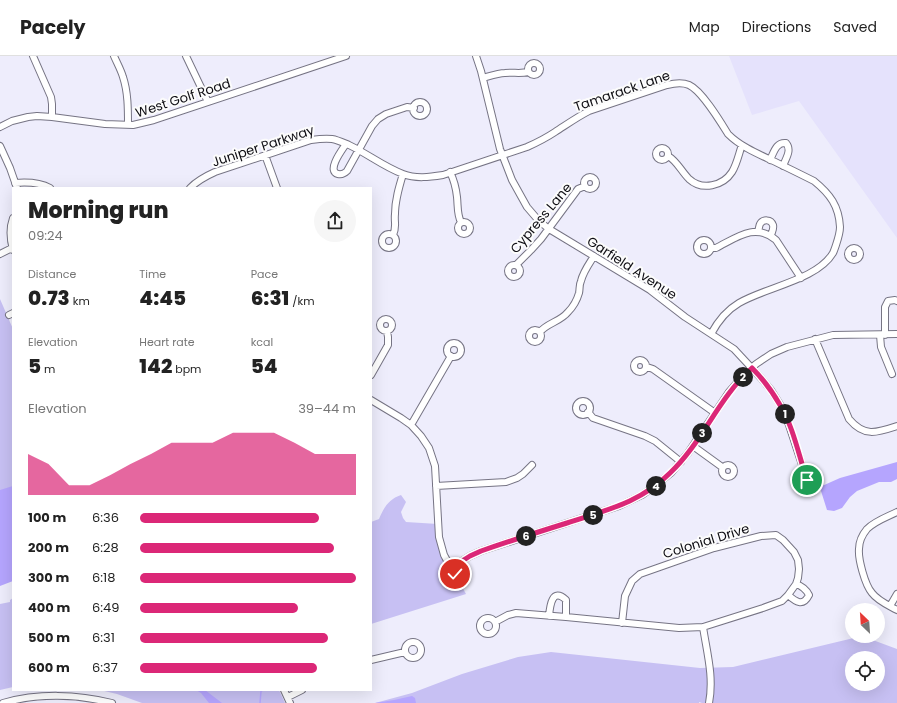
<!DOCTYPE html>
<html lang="en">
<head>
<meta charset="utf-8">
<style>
  :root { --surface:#fff; --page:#f6f6f6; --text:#222; --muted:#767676; --line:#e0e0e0; --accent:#db2777 }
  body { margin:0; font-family:Poppins,sans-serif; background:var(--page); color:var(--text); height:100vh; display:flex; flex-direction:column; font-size:15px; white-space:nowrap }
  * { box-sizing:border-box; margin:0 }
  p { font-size:13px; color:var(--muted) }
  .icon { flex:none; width:22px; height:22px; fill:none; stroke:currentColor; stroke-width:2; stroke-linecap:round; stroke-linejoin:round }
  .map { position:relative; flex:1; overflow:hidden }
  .side { position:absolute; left:12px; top:131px; width:360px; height:504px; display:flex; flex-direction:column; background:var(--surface); border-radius:0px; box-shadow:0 4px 16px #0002 }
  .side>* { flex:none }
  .needle { width:26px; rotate:335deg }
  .tools { position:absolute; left:845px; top:547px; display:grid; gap:8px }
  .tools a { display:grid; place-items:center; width:40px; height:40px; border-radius:50%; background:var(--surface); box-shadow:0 4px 16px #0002; font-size:20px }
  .pin { position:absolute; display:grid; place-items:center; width:34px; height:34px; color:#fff; margin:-17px; border:2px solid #fff; border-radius:50%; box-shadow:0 1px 4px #0007 }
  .km { position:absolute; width:20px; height:20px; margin:-10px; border-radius:50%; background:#222; color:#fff; font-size:11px; line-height:20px; text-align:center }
  .round { display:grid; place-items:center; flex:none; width:42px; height:42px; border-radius:21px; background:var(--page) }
  .overview { display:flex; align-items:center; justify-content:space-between; height:68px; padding:0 16px }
  h1 { font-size:22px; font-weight:800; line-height:30px }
  .metrics { display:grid; grid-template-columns:repeat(3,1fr); gap:6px; height:68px; padding:4px 16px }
  .metrics div { display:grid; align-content:center }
  .metrics b { font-size:20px; font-weight:800 }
  .metrics small { font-size:11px; font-weight:400 }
  .metrics p { font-size:11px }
  .chart { height:112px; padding:8px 16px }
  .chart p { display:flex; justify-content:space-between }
  .chart svg { width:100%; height:72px; margin-top:4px; fill:var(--accent); opacity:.7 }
  ul { padding:0 16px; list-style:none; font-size:13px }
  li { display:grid; grid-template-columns:64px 48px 1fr; align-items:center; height:30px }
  li i { height:10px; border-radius:5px; background:var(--accent) }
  header { display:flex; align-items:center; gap:24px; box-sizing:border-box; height:56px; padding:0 20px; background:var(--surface); border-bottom:1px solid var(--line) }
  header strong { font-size:19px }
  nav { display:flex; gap:22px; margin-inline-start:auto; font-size:14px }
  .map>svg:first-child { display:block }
  .built { fill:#e5e2fc }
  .green { fill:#c7c0f3; fill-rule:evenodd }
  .water { fill:#b5a5fe }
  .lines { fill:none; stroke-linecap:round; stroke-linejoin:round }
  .stream { stroke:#b5a5fe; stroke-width:1.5 }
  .minor-casing { stroke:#767484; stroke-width:8 }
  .minor { stroke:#fff; stroke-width:6 }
  .route-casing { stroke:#fff; stroke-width:8 }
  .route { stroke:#db2777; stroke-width:5 }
  .labels { text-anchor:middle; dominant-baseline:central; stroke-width:4; stroke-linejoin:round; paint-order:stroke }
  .street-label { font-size:13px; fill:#0e0d13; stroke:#fcfcfc }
</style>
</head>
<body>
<header>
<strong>Pacely</strong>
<nav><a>Map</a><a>Directions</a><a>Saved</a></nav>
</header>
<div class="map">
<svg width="897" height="647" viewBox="0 0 897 647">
  <rect width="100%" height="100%" fill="#eeedfc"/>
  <!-- built -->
  <path class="built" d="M729 0H897V182L799 45 752 59Z"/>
  <!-- green -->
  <path class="green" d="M0 243 13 273V434L0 440Z
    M401 439 406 446 401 456 403 462 406 466 438 468 439 481 455 518 466 538 371 568V466L379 463C384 451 389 443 401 439Z
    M13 542V631L0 634V548L10 546V544Z
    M862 580 897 593V647H702L699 646V647H375L412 637 462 618 518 601 551 596 700 612 733 611ZM852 602H878V628H852Z
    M100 634H279L285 647H142L117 638Z"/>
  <!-- water -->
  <path class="water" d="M897 406V423L891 426H879L857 435 850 441 842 452 834 455 827 454 821 435 822 430 840 422Z
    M13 430V525L0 530V434Z
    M196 634H205L222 647H209L201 637Z
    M412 640 415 642 416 647H375L394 644Z"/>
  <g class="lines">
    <!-- stream -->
    <path class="stream" d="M260 647 261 635 263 634"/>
    <defs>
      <path id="minor" d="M33 0 51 41 52 48V61
        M114 0C117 7 121 14 123 21 128 36 128 53 128 69
        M186 0 208 46
        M476 0 481 15 500 93 512 124 527 151 539 165 549 173 650 234 685 261 734 293 761 322 771 334 781 350 789 369 807 424
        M528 13a6 6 0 1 1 12 0a6 6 0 1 1-12 0Z
        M483 22C490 20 498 17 505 17 513 16 520 18 528 16
        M413 53a7 7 0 1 1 14 0a7 7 0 1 1-14 0Z
        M0 71 12 65 28 61 37 60 52 61 105 68 133 69 154 64 346 0
        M346 88C342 94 326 115 338 118 342 119 345 117 347 115L372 70 378 63 386 58 407 51 414 52
        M0 90 10 112 17 132
        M656 98a6 6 0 1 1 12 0a6 6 0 1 1-12 0Z
        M265 99 277 132
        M668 100C677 105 681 115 689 123 702 135 723 130 732 116 737 108 739 97 742 89
        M770 104C774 96 776 86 786 87 792 94 786 102 783 110
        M450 116C454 124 456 132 457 141 458 150 457 159 461 166
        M584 127a6 6 0 1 1 12 0a6 6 0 1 1-12 0Z
        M15 127C27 126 39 126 50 132
        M190 132C197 125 206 120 215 116L311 84C318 83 325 82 332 83 338 84 344 87 349 89 368 98 384 111 403 118 416 123 430 121 443 119L527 91C536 87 546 82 555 76 566 69 577 61 589 55L667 29C675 27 682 26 689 29 702 35 720 65 728 78 740 90 756 97 771 104 786 111 800 118 814 125 830 138 839 150 840 171 840 177 838 183 836 189 835 192 834 195 833 197 817 224 766 231 739 247 727 254 718 265 711 278
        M13 162C9 173 10 183 13 194
        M458 172a6 6 0 1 1 12 0a6 6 0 1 1-12 0Z
        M758 175C759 173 759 170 760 168 763 163 771 163 773 169 774 173 772 176 771 179
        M382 185a7 7 0 1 1 14 0a7 7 0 1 1-14 0Z
        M393 179C397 170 394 167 395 158 395 144 399 131 403 118
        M697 191a7 7 0 1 1 14 0a7 7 0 1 1-14 0Z
        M848 198a6 6 0 1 1 12 0a6 6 0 1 1-12 0Z
        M711 192H716C736 182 755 166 776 184L801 222
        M0 198 12 192
        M508 215a6 6 0 1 1 12 0a6 6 0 1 1-12 0Z
        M516 209 531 194 541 183 578 133 585 130
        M9 259 13 257
        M380 269a6 6 0 1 1 12 0a6 6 0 1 1-12 0Z
        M529 280a6 6 0 1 1 12 0a6 6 0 1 1-12 0Z
        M540 276C547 267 560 266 568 256 573 251 577 244 579 237 580 233 579 229 581 225 583 216 589 208 594 200
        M880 279 881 291 892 318
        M885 279V251L888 245 895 244 897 245
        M815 283 849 363C864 381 876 377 897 370
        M447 294a7 7 0 1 1 14 0a7 7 0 1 1-14 0Z
        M634 310a6 6 0 1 1 12 0a6 6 0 1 1-12 0Z
        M647 311 653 313 715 357
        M371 319 388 289V281L387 275
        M371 344 401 362 411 369 421 380 429 392 435 410 439 481 444 499 456 521
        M576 352a7 7 0 1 1 14 0a7 7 0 1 1-14 0Z
        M588 356 593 362 645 380 655 385 681 406
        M411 369 451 300
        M693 390 722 411
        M722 415a6 6 0 1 1 12 0a6 6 0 1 1-12 0Z
        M436 430 506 426 517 422 523 418 532 409
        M897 456C887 461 875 465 867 473 862 479 859 485 859 493 858 503 865 529 872 537 878 545 888 549 897 554
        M451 512 470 500 481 495 619 450 642 439 656 429 671 417 688 397 729 336 744 319 756 308 771 298 787 291 833 279 897 278
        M788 539C796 546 803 551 809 539 806 533 802 530 796 528
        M890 550 897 538
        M549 560C550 550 552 531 566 544V561
        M480 570a8 8 0 1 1 16 0a8 8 0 1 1-16 0Z
        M495 566 508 559 516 557 566 561 679 572 703 571 763 552 782 545 788 539 796 528 798 522 799 513 798 504 794 496 783 484 776 479 761 480 714 492 640 518 632 525 625 540 622 567
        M703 571C707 597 714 621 709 647
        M405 594a8 8 0 1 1 16 0a8 8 0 1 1-16 0Z
        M371 604 405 596
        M284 634 290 647
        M288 641 302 634
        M3 647C38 637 77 638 112 647"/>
    </defs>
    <!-- minor casing -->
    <use href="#minor" class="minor-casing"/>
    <!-- minor -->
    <use href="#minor" class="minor"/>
  </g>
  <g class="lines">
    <defs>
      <path id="route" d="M455 518 451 512 470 500 481 495C510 485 538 476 567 467 606 454 640 447 670 417 703 386 718 342 752 312 763 323 772 335 780 349 793 370 799 400 807 424"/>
    </defs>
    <!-- route casing -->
    <use href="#route" class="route-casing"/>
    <!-- route -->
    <use href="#route" class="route"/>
  </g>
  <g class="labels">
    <!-- street labels -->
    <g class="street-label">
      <text transform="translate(622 35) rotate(-19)">Tamarack Lane</text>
      <text transform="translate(183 42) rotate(-18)">West Golf Road</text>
      <text transform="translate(263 90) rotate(-18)">Juniper Parkway</text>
      <text transform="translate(541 162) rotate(-50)">Cypress Lane</text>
      <text transform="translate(632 212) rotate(33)">Garfield Avenue</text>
      <text transform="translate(706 485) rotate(-17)">Colonial Drive</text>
    </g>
  </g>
</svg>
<div class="tools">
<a><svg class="needle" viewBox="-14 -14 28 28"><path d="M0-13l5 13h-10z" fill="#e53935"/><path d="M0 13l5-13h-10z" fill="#767676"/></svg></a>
<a><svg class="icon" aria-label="locate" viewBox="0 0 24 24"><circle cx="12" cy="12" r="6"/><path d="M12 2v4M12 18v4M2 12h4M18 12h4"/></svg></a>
</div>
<div class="pin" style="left:807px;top:424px;background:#1e9e55"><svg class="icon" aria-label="arrive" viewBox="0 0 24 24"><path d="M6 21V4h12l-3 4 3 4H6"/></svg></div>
<div class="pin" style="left:455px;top:518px;background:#d93025"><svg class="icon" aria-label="check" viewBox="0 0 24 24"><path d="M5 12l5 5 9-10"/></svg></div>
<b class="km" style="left:785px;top:358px">1</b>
<b class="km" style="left:743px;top:321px">2</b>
<b class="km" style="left:702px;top:377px">3</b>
<b class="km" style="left:656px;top:430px">4</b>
<b class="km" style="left:593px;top:459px">5</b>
<b class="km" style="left:526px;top:480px">6</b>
<section class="side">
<div class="overview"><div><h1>Morning run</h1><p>09:24</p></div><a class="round"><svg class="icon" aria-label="share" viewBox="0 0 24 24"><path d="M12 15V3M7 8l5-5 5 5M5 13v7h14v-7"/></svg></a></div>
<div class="metrics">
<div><p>Distance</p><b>0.73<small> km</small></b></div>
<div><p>Time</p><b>4:45</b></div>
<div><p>Pace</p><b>6:31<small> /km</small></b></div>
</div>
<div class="metrics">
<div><p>Elevation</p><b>5<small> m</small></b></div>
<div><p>Heart rate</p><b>142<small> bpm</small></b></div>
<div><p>kcal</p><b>54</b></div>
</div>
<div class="chart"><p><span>Elevation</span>39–44 m</p>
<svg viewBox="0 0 160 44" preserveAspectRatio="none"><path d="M0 44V19L10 25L20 38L30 38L40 32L50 25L60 19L70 12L80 12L90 12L100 6L110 6L120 6L130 12L140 19L150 19L160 19V44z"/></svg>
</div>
<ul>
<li><b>100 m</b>6:36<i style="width:83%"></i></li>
<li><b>200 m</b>6:28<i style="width:90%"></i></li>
<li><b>300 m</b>6:18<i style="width:100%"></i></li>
<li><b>400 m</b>6:49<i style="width:73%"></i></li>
<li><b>500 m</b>6:31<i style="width:87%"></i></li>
<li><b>600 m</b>6:37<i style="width:82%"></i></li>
</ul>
</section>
</div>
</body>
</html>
